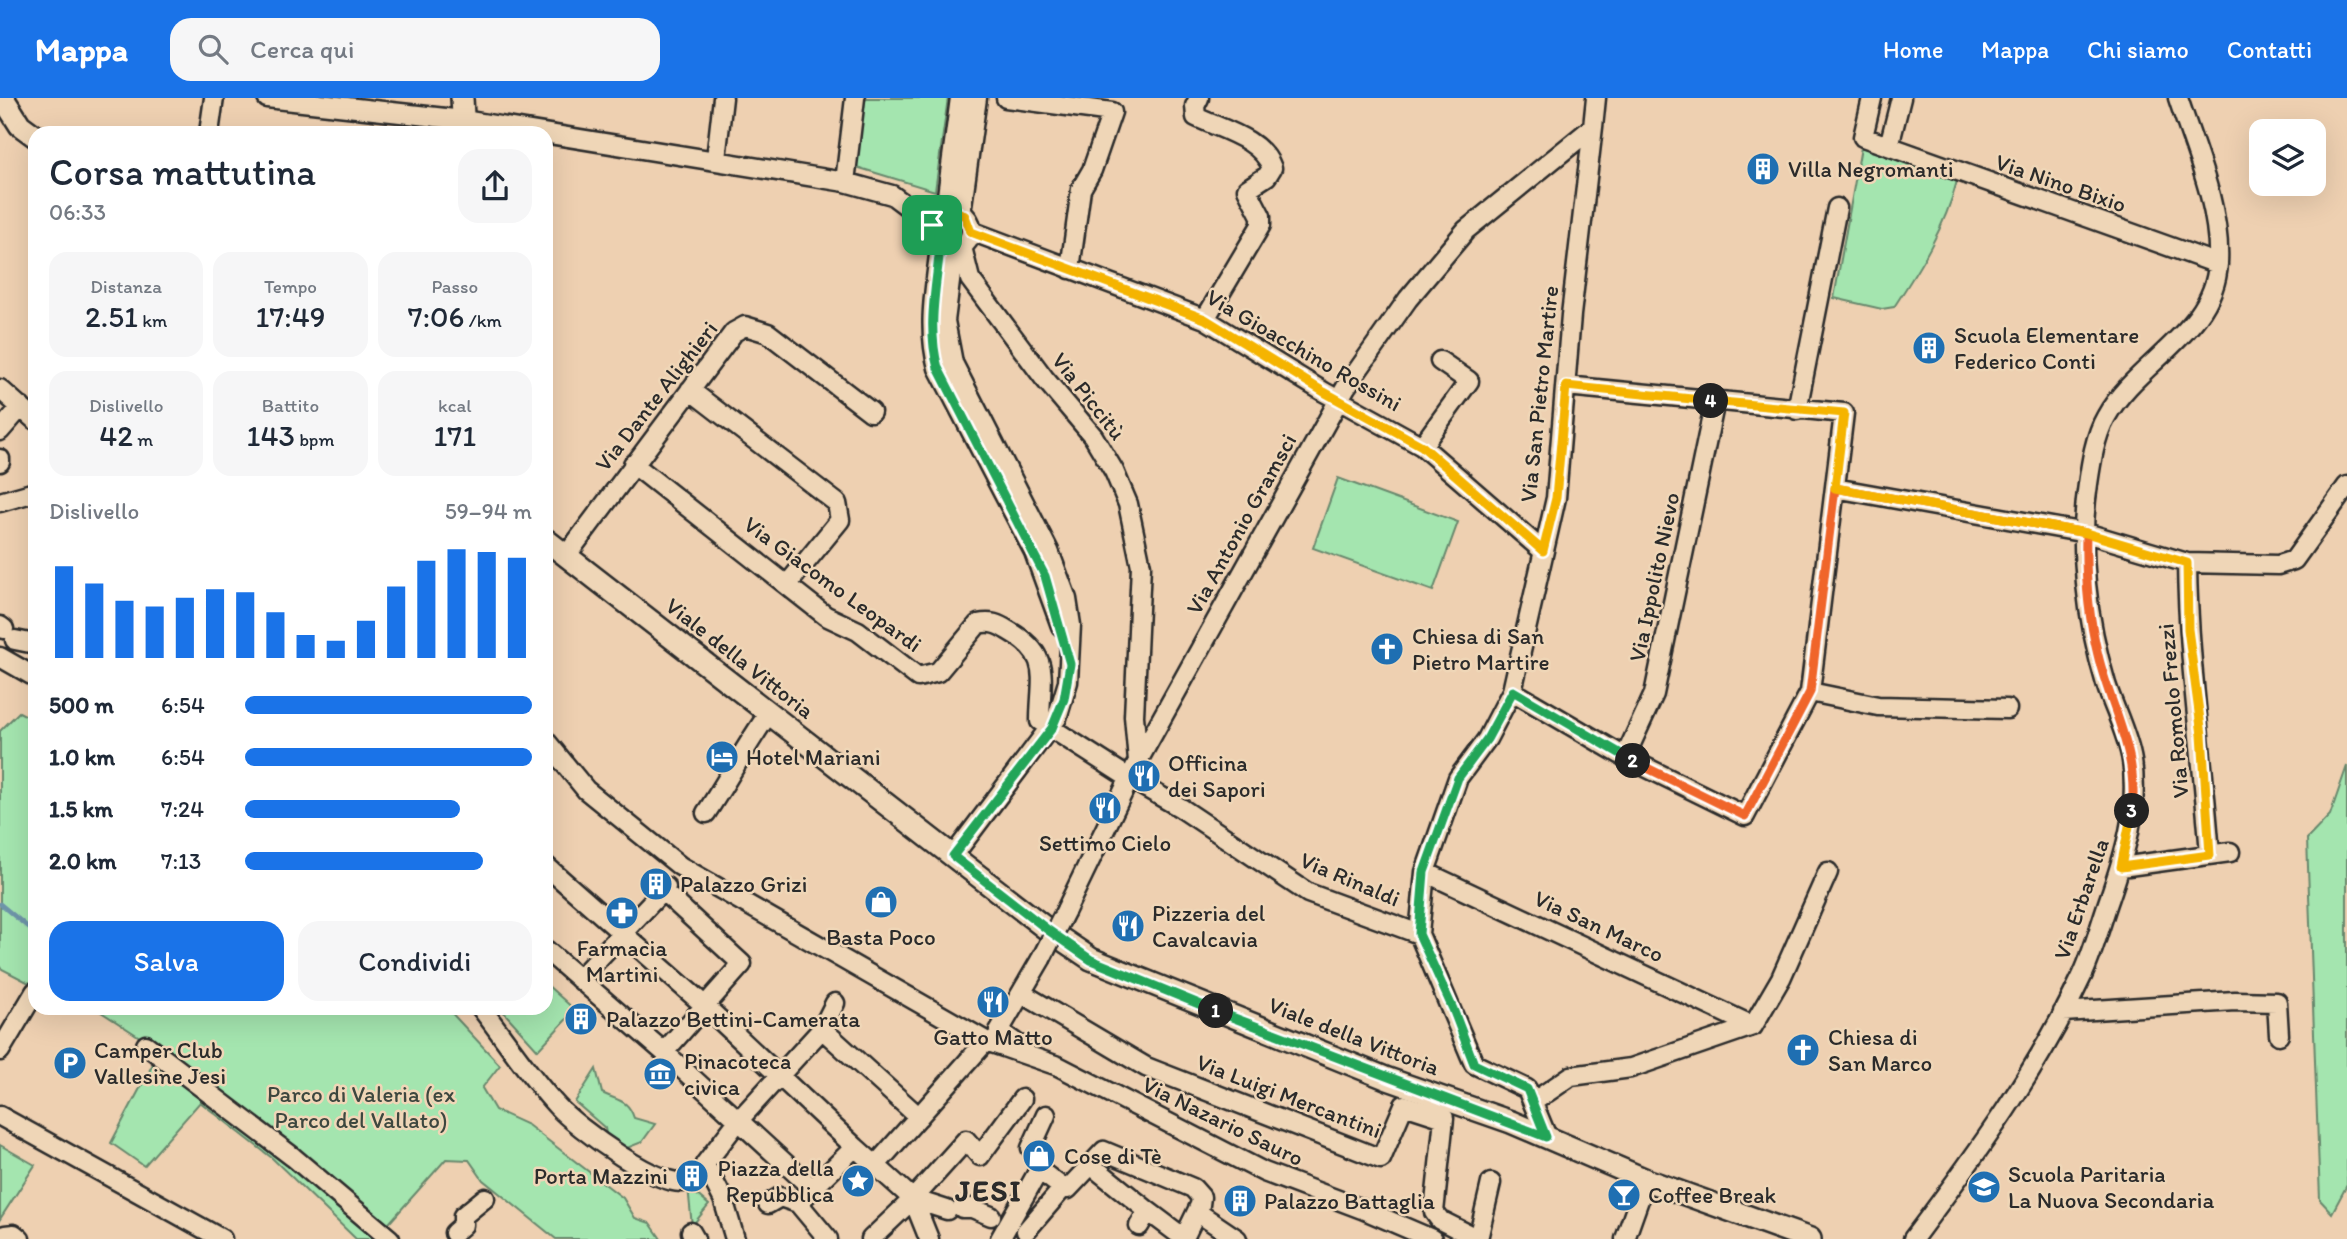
<!DOCTYPE html>
<html lang="it">
<head>
<meta charset="utf-8">
<style>
  :root { --surface:#fff; --page:#f6f6f7; --text:#1f2937; --muted:#747a83; --accent:#1a73e8 }
  body { margin:0; font-family:Itim,sans-serif; background:var(--page); color:var(--text); height:100vh; display:flex; flex-direction:column; font-size:26px; white-space:nowrap }
  * { box-sizing:border-box; margin:0 }
  p { font-size:23px; color:var(--muted) }
  .icon { flex:none; width:38px; height:38px; fill:none; stroke:currentColor; stroke-width:2; stroke-linecap:round; stroke-linejoin:round }
  .map { position:relative; flex:1; overflow:hidden }
  .side { position:absolute; left:28px; top:28px; width:525px; height:889px; display:flex; flex-direction:column; background:var(--surface); border-radius:21px; box-shadow:0 7px 28px #0002 }
  .side>* { flex:none }
  .buttons { position:absolute; left:2249px; top:21px; display:grid; gap:14px }
  .buttons a { display:grid; place-items:center; width:77px; height:77px; border-radius:14px; background:var(--surface); box-shadow:0 7px 28px #0002; font-size:35px }
  .pin { position:absolute; display:grid; place-items:center; width:60px; height:60px; color:#fff; margin:-30px; border-radius:14px; box-shadow:0 4px 10px #0006 }
  .km { position:absolute; width:35px; height:35px; margin:-18px; border-radius:50%; background:#222; color:#fff; font-size:19px; line-height:35px; text-align:center }
  .round { display:grid; place-items:center; flex:none; width:74px; height:74px; border-radius:21px; background:var(--page) }
  .overview { display:flex; align-items:center; justify-content:space-between; height:119px; padding:0 21px }
  h1 { font-size:38px; font-weight:600; line-height:52px }
  .stats { display:grid; grid-template-columns:repeat(3,1fr); gap:10px; height:119px; padding:7px 21px }
  .stats div { display:grid; align-content:center; border-radius:18px; background:var(--page); text-align:center }
  .stats b { font-size:30px; font-weight:600 }
  .stats small { font-size:19px; font-weight:400 }
  .stats p { font-size:19px }
  .chart { height:196px; padding:14px 21px }
  .chart p { display:flex; justify-content:space-between }
  .chart svg { width:100%; height:126px; margin-top:7px; stroke:var(--accent); stroke-width:6 }
  .button { display:flex; gap:14px; margin-top:auto; padding:14px 21px }
  .button a { flex:1; height:80px; border-radius:21px; background:var(--accent); color:#fff; font-size:28px; font-weight:600; line-height:80px; text-align:center }
  .button a+a { background:var(--page); color:var(--text) }
  ul { padding:0 21px; list-style:none; font-size:23px }
  li { display:grid; grid-template-columns:112px 84px 1fr; align-items:center; height:52px }
  li i { height:18px; border-radius:9px; background:var(--accent) }
  header { display:flex; align-items:center; gap:42px; box-sizing:border-box; height:98px; padding:0 35px; background:var(--accent); color:#fff }
  header strong { font-size:33px }
  nav { display:flex; gap:38px; margin-inline-start:auto; font-size:24px }
  .search { width:490px; height:63px; background:var(--page); display:flex; align-items:center; gap:18px; box-sizing:border-box; padding:0 24px; border-radius:21px; color:var(--muted); font-size:26px }
  .map>svg:first-child { display:block }
  .green { fill:#a4e5af; stroke:#68886d; stroke-width:2 }
  .lines { fill:none; stroke-linecap:round; stroke-linejoin:round }
  .stream { stroke:#6e95a9; stroke-width:4.5 }
  .minor-casing { stroke:#2b2b2b; stroke-width:23 }
  .major-casing { stroke:#2b2b2b; stroke-width:26 }
  .minor { stroke:#efd6b7; stroke-width:18 }
  .major { stroke:#efd6b7; stroke-width:21 }
  .minor-bridge-casing { stroke:#2b2b2b; stroke-width:23; stroke-linecap:butt }
  .minor-bridge { stroke:#efd6b7; stroke-width:18 }
  .split-1-casing { stroke:#fff; stroke-width:14 }
  .split-2-casing { stroke:#fff; stroke-width:14 }
  .split-3-casing { stroke:#fff; stroke-width:14 }
  .split-4-casing { stroke:#fff; stroke-width:14 }
  .split-5-casing { stroke:#fff; stroke-width:14 }
  .split-1 { stroke:#22a559; stroke-width:9 }
  .split-2 { stroke:#22a559; stroke-width:9 }
  .split-3 { stroke:#f0652b; stroke-width:9 }
  .split-4 { stroke:#f5b400; stroke-width:9 }
  .split-5 { stroke:#f5b400; stroke-width:9 }
  .labels { text-anchor:middle; dominant-baseline:central; stroke-width:5; stroke-linejoin:round; paint-order:stroke }
  .poi-label { font-size:23px; fill:#2b2b2b; stroke:#efd6b7; text-anchor:start }
  .street-label { font-size:23px; fill:#2b2b2b; stroke:#efd6b7 }
  .park-label { font-size:23px; fill:#3d473f; stroke:#efd6b7 }
  .district-label { font-size:30px; font-weight:bold; letter-spacing:2px; fill:#2b2b2b; stroke:#efd6b7 }
</style>
</head>
<body>
<header>
<strong>Mappa</strong>
<div class="search"><svg class="icon" aria-label="search" viewBox="0 0 24 24"><circle cx="10" cy="10" r="6"/><path d="M15 15l6 6"/></svg>Cerca qui</div>
<nav><a>Home</a><a>Mappa</a><a>Chi siamo</a><a>Contatti</a></nav>
</header>
<div class="map">
<svg width="2347" height="1141" viewBox="0 0 2347 1141">
  <rect width="100%" height="100%" fill="#eed0b1"/>
  <filter id="ink" filterUnits="userSpaceOnUse"><feTurbulence type="fractalNoise" baseFrequency=".0143" numOctaves="2"/><feDisplacementMap in="SourceGraphic" scale="14" xChannelSelector="R" yChannelSelector="G"/><feConvolveMatrix kernelMatrix="1 2 1 2 8 2 1 2 1" color-interpolation-filters="sRGB"/></filter>
  <g filter="url(#ink)">
    <!-- green -->
    <path class="green" d="M863 0H948L935 93 853 68Z
      M1861 49 1957 83C1945 130 1920 169 1894 209L1882 211 1834 200Z
      M1338 380 1458 424 1433 493 1313 450Z
      M19 614 35 622V888L0 870V633Z
      M2347 668V1087L2332 1115 2320 1102 2307 741 2330 717Z
      M546 886 575 912 538 952 500 910H546Z
      M95 910H447L500 967 482 990 495 1012 528 1027 623 1100 635 1120 650 1125 661 1141H556L483 1082 469 1062 446 1061 375 1141H356L272 1060 200 1004 144 1068 111 1045 155 962 152 947Z
      M596 971 602 995C618 1003 628 1001 634 1020L655 1026 642 1044 627 1050 606 1036 605 1030 575 1004Z
      M0 1047 35 1067 0 1121Z
      M688 1089 709 1107 692 1128Z"/>
    <g class="lines">
      <!-- stream -->
      <path class="stream" d="M0 806 35 835"/>
      <defs>
        <path id="minor" d="M267 0 463 22 845 84 892 97 932 127
          M1006 0 1112 14 1092 72 1081 91 1070 171
          M1199 0 1195 8 1196 19C1221 31 1262 41 1272 70L1267 78 1247 91 1261 118V127L1205 221
          M1872 0 1863 39 2218 166
          M209 35 214 0
          M1889 48 1901 0
          M716 61 723 0
          M845 84 855 0
          M931 132a20 20 0 1 1 40 0a20 20 0 1 1-40 0Z
          M945 113 960 0
          M961 115 977 0
          M971 133 1205 221 1324 294 1422 348 1543 453
          M940 149C935 191 927 229 938 270L1034 454 1061 528
          M962 149 970 181 1044 280 1093 338 1114 373 1128 406 1141 468 1134 618 1138 663
          M0 291 35 322
          M690 292 837 405 840 422 787 487
          M1797 312 1837 110
          M0 333 21 309
          M1422 348 1469 283 1440 263
          M0 361V364
          M633 366 826 518 858 533 918 579 938 574 978 526C991 523 998 526 1009 533 1053 558 1040 580 1040 623L1129 680 1181 710 1308 795 1419 836 1474 966 1527 991 1547 1039
          M1835 390 2086 435 2187 465 2278 467 2294 462 2347 388
          M0 404 35 394
          M566 458 734 234 745 228 768 235 871 314
          M2187 465C2188 562 2203 659 2210 757
          M0 528 4 531
          M15 542 35 546
          M0 559 35 579
          M1512 593 1625 659 1745 718 1810 594 1844 315 1566 288
          M1810 594 1878 608 2007 611
          M546 643 586 692 680 768 986 943 1058 968 1264 1074 1362 1111 1432 1141
          M1625 659 1654 596 1715 303
          M706 715C728 682 746 647 769 615
          M953 758 1057 620 1068 584 1071 527 1067 501 1049 453 953 265 945 223 954 152
          M546 768 704 907 855 1049
          M2121 769 2230 754
          M1425 774 1753 928
          M663 793 742 866 664 954
          M1066 812 1138 663 1346 289 1408 201 1466 132 1593 29 1596 0
          M1419 836 1425 774 1458 680 1487 641 1512 593 1556 400 1571 217 1593 29
          M546 852 664 954 813 1091
          M579 881 666 789
          M1023 896 1146 969 1381 1061 1404 1007 1444 1020 1434 1114 1440 1122 1478 1141
          M481 910C506 942 529 978 557 1008 575 1028 666 1097 689 1082
          M2063 914 2235 903 2277 904 2279 937
          M822 931 919 1019
          M146 947 293 1059 390 1141
          M1023 950 999 933 1041 861
          M0 953 35 894
          M1533 1004 1571 978 1631 970 1753 928 1781 880 1828 774
          M0 1018 222 1141
          M1031 1050 1046 1017
          M1091 1067 1148 1113 1139 1128
          M875 1068 986 943
          M1063 1090 1068 1091 1104 1053 1193 1090 1201 1099 1200 1107 1184 1140 1148 1113
          M913 1101 929 1141
          M768 1106 780 1099 798 1105
          M962 1110H972L991 1118
          M1197 1114 1237 1141
          M691 1134 695 1141
          M454 1135 463 1127V1118L485 1100
          M2 1141 5 1137 14 1136 20 1141
          M735 1141 723 1101 705 1066 738 1023 822 931 835 905
          M828 1141 798 1105 855 1049 913 1101 947 1112
          M871 1141 913 1101 966 1042 980 1058 1022 1001
          M1000 1141 1039 1072 1063 1090 1026 1133
          M1478 1141 1491 1085
          M1625 1141 1646 1082
          M1913 1141C1976 1057 2038 972 2083 876 2094 852 2101 824 2110 799 2125 755 2139 711 2132 663 2128 637 2114 611 2106 586 2087 523 2078 451 2088 386 2091 365 2095 338 2106 319 2136 264 2215 233 2218 165 2221 110 2195 52 2178 0"/>
        <path id="major" d="M3 0 20 27 35 38
          M462 0 464 35
          M546 442 1048 832 1091 861 1388 981 1511 1024 1646 1082 1810 1141"/>
      </defs>
      <!-- minor casing -->
      <use href="#minor" class="minor-casing"/>
      <!-- major casing -->
      <use href="#major" class="major-casing"/>
      <!-- minor -->
      <use href="#minor" class="minor"/>
      <!-- major -->
      <use href="#major" class="major"/>
      <defs>
        <path id="minor-bridge" d="M1041 861 1066 812"/>
      </defs>
      <!-- minor-bridge casing -->
      <use href="#minor-bridge" class="minor-bridge-casing"/>
      <!-- minor-bridge -->
      <use href="#minor-bridge" class="minor-bridge"/>
    </g>
  </g>
  <g class="lines" filter="url(#ink)">
    <defs>
      <path id="split-1" d="M932 127V139L940 149C936 191 927 229 938 270L1045 478 1070 566 1064 601 1052 630 953 758 1048 832 1091 862 1216 913"/>
      <path id="split-2" d="M1216 913 1546 1039 1527 991 1474 966 1453 911 1419 836 1424 774 1458 680 1487 641 1513 593 1633 663"/>
      <path id="split-3" d="M1633 663 1745 718 1810 594 1835 390 2086 435C2085 476 2088 517 2098 557 2111 612 2139 654 2132 713"/>
      <path id="split-4" d="M1711 303 1844 315 1835 390 2086 435 2187 465 2188 531 2202 637 2210 757 2121 769 2132 713"/>
      <path id="split-5" d="M932 127 939 116 956 113 965 118 971 134 1205 221 1324 294 1422 348 1543 453 1556 400 1566 288 1711 303"/>
    </defs>
    <!-- split-1 casing -->
    <use href="#split-1" class="split-1-casing"/>
    <!-- split-2 casing -->
    <use href="#split-2" class="split-2-casing"/>
    <!-- split-3 casing -->
    <use href="#split-3" class="split-3-casing"/>
    <!-- split-4 casing -->
    <use href="#split-4" class="split-4-casing"/>
    <!-- split-5 casing -->
    <use href="#split-5" class="split-5-casing"/>
    <!-- split-1 -->
    <use href="#split-1" class="split-1"/>
    <!-- split-2 -->
    <use href="#split-2" class="split-2"/>
    <!-- split-3 -->
    <use href="#split-3" class="split-3"/>
    <!-- split-4 -->
    <use href="#split-4" class="split-4"/>
    <!-- split-5 -->
    <use href="#split-5" class="split-5"/>
  </g>
  <!-- icons -->
  <defs>
    <symbol id="building-disc" viewBox="-11 -11 22 22"><circle r="9.5" fill="#1f6fb2" stroke="#efd6b7"/><path d="M-4-6H4V6H1V3H-1V6H-4ZM-2.5-4.3h1.7v1.8h-1.7ZM.8-4.3h1.7v1.8H.8ZM-2.5-1h1.7V.8h-1.7ZM.8-1h1.7V.8H.8Z" fill="#fff"/></symbol>
    <symbol id="church-disc" viewBox="-11 -11 22 22"><circle r="9.5" fill="#1f6fb2" stroke="#efd6b7"/><path d="M-1.2-6h2.4v3.5h3.3v2.4h-3.3V6h-2.4V-.1h-3.3v-2.4h3.3Z" fill="#fff"/></symbol>
    <symbol id="hotel-disc" viewBox="-11 -11 22 22"><circle r="9.5" fill="#1f6fb2" stroke="#efd6b7"/><path d="M-6-4.5h1.5V1H6V5H4.5V3h-9V5H-6ZM-4 0a1.8 1.8 0 1 1 3.6 0ZM.5 0V-2.5h3Q6-2.5 6 0Z" fill="#fff"/></symbol>
    <symbol id="restaurant-disc" viewBox="-11 -11 22 22"><circle r="9.5" fill="#1f6fb2" stroke="#efd6b7"/><path d="M-5-6h1v4h1v-4h1v4h1v-4h1v5L-1.5 .5V6h-2V.5L-5-1ZM5-6V6H3V1.5H1.5Q1.5-4 5-6Z" fill="#fff"/></symbol>
    <symbol id="shop-disc" viewBox="-11 -11 22 22"><circle r="9.5" fill="#1f6fb2" stroke="#efd6b7"/><path d="M-5-2.5h2.3a2.7 3.5 0 0 1 5.4 0H5L5.5 6h-11ZM-1.5-2.5h3a1.5 2.3 0 0 0-3 0Z" fill="#fff"/></symbol>
    <symbol id="pharmacy-disc" viewBox="-11 -11 22 22"><circle r="9.5" fill="#1f6fb2" stroke="#efd6b7"/><path d="M-2-6h4v4h4v4h-4v4h-4v-4h-4v-4h4Z" fill="#fff"/></symbol>
    <symbol id="parking-disc" viewBox="-11 -11 22 22"><circle r="9.5" fill="#1f6fb2" stroke="#efd6b7"/><path d="M-3.5-5.5H1a3.5 3.5 0 0 1 0 7H-1V5.5H-3.5ZM-1-3.4V-.6H.8a1.4 1.4 0 0 0 0-2.8Z" fill="#fff"/></symbol>
    <symbol id="museum-disc" viewBox="-11 -11 22 22"><circle r="9.5" fill="#1f6fb2" stroke="#efd6b7"/><path d="M0-6L6-3V-2H-6V-3ZM-5-1h2V3h-2ZM-1-1h2V3h-2ZM3-1h2V3H3ZM-6 4H6V6H-6Z" fill="#fff"/></symbol>
    <symbol id="sight-disc" viewBox="-11 -11 22 22"><circle r="9.5" fill="#1f6fb2" stroke="#efd6b7"/><path d="M0-6L1.8-2.2L6-1.7L2.9 1.2L3.7 5.4L0 3.3L-3.7 5.4L-2.9 1.2L-6-1.7L-1.8-2.2Z" fill="#fff"/></symbol>
    <symbol id="school-disc" viewBox="-11 -11 22 22"><circle r="9.5" fill="#1f6fb2" stroke="#efd6b7"/><path d="M0-5L7-2L0 1L-7-2ZM-4 1L0 2.5L4 1V4Q0 6-4 4Z" fill="#fff"/></symbol>
    <symbol id="bar-disc" viewBox="-11 -11 22 22"><circle r="9.5" fill="#1f6fb2" stroke="#efd6b7"/><path d="M-6-5H6L.8 .8V4.5H3.5V6h-7V4.5H-.8V.8Z" fill="#fff"/></symbol>
  </defs>
  <g fill-rule="evenodd">
    <use href="#building-disc" x="1744" y="52" width="38" height="38"/>
    <use href="#building-disc" x="1910" y="231" width="38" height="38"/>
    <use href="#church-disc" x="1368" y="532" width="38" height="38"/>
    <use href="#hotel-disc" x="703" y="640" width="38" height="38"/>
    <use href="#restaurant-disc" x="1125" y="659" width="38" height="38"/>
    <use href="#restaurant-disc" x="1086" y="691" width="38" height="38"/>
    <use href="#building-disc" x="637" y="767" width="38" height="38"/>
    <use href="#shop-disc" x="862" y="785" width="38" height="38"/>
    <use href="#pharmacy-disc" x="603" y="796" width="38" height="38"/>
    <use href="#restaurant-disc" x="1109" y="809" width="38" height="38"/>
    <use href="#restaurant-disc" x="974" y="885" width="38" height="38"/>
    <use href="#building-disc" x="562" y="902" width="38" height="38"/>
    <use href="#church-disc" x="1784" y="933" width="38" height="38"/>
    <use href="#parking-disc" x="51" y="946" width="38" height="38"/>
    <use href="#museum-disc" x="641" y="957" width="38" height="38"/>
    <use href="#shop-disc" x="1020" y="1039" width="38" height="38"/>
    <use href="#building-disc" x="673" y="1059" width="38" height="38"/>
    <use href="#sight-disc" x="839" y="1064" width="38" height="38"/>
    <use href="#school-disc" x="1965" y="1070" width="38" height="38"/>
    <use href="#bar-disc" x="1605" y="1078" width="38" height="38"/>
    <use href="#building-disc" x="1221" y="1084" width="38" height="38"/>
  </g>
  <g class="labels">
    <!-- poi labels -->
    <g class="poi-label">
      <text x="1788" y="71">Villa Negromanti</text>
      <text x="1954" y="237">Scuola Elementare<tspan x="1954" dy="26">Federico Conti</tspan></text>
      <text x="1412" y="538">Chiesa di San<tspan x="1412" dy="26">Pietro Martire</tspan></text>
      <text x="746" y="659">Hotel Mariani</text>
      <text x="1168" y="665">Officina<tspan x="1168" dy="26">dei Sapori</tspan></text>
      <text x="1105" y="745" text-anchor="middle">Settimo Cielo</text>
      <text x="680" y="786">Palazzo Grizi</text>
      <text x="1152" y="815">Pizzeria del<tspan x="1152" dy="26">Cavalcavia</tspan></text>
      <text x="881" y="839" text-anchor="middle">Basta Poco</text>
      <text x="622" y="850" text-anchor="middle">Farmacia<tspan x="622" dy="26">Martini</tspan></text>
      <text x="606" y="921">Palazzo Bettini-Camerata</text>
      <text x="993" y="939" text-anchor="middle">Gatto Matto</text>
      <text x="1828" y="939">Chiesa di<tspan x="1828" dy="26">San Marco</tspan></text>
      <text x="94" y="952">Camper Club<tspan x="94" dy="26">Vallesine Jesi</tspan></text>
      <text x="684" y="963">Pinacoteca<tspan x="684" dy="26">civica</tspan></text>
      <text x="1064" y="1058">Cose di Tè</text>
      <text x="834" y="1070" text-anchor="end">Piazza della<tspan x="834" dy="26">Repubblica</tspan></text>
      <text x="2008" y="1076">Scuola Paritaria<tspan x="2008" dy="26">La Nuova Secondaria</tspan></text>
      <text x="668" y="1078" text-anchor="end">Porta Mazzini</text>
      <text x="1648" y="1097">Coffee Break</text>
      <text x="1264" y="1103">Palazzo Battaglia</text>
    </g>
    <!-- street labels -->
    <g class="street-label">
      <text transform="translate(2061 85) rotate(19)">Via Nino Bixio</text>
      <text transform="translate(1304 252) rotate(30)">Via Gioacchino Rossini</text>
      <text transform="translate(1539 296) rotate(-84)">Via San Pietro Martire</text>
      <text transform="translate(656 298) rotate(-52)">Via Dante Alighieri</text>
      <text transform="translate(1089 298) rotate(52)">Via Piccitù</text>
      <text transform="translate(1241 426) rotate(-61)">Via Antonio Gramsci</text>
      <text transform="translate(1654 479) rotate(-78)">Via Ippolito Nievo</text>
      <text transform="translate(833 486) rotate(36)">Via Giacomo Leopardi</text>
      <text transform="translate(740 560) rotate(38)">Viale della Vittoria</text>
      <text transform="translate(2173 613) rotate(-95)">Via Romolo Frezzi</text>
      <text transform="translate(1350 781) rotate(23)">Via Rinaldi</text>
      <text transform="translate(2081 801) rotate(-71)">Via Erbarella</text>
      <text transform="translate(1599 828) rotate(25)">Via San Marco</text>
      <text transform="translate(1354 938) rotate(21)">Viale della Vittoria</text>
      <text transform="translate(1289 998) rotate(21)">Via Luigi Mercantini</text>
      <text transform="translate(1223 1023) rotate(26)">Via Nazario Sauro</text>
    </g>
    <!-- park labels -->
    <g class="park-label">
      <text x="361" y="996">Parco di Valeria (ex<tspan x="361" dy="26">Parco del Vallato)</tspan></text>
    </g>
    <!-- district labels -->
    <g class="district-label">
      <text x="989" y="1092">JESI</text>
    </g>
  </g>
</svg>
<div class="buttons">
<a><svg class="icon" aria-label="layers" viewBox="0 0 24 24"><path d="M12 4l9 5-9 5-9-5zM3 14l9 5 9-5"/></svg></a>
</div>
<div class="pin" style="left:932px;top:127px;background:#1e9e55"><svg class="icon" aria-label="arrive" viewBox="0 0 24 24"><path d="M6 21V4h12l-3 4 3 4H6"/></svg></div>
<b class="km" style="left:1216px;top:913px">1</b>
<b class="km" style="left:1633px;top:663px">2</b>
<b class="km" style="left:2132px;top:713px">3</b>
<b class="km" style="left:1711px;top:303px">4</b>
<section class="side">
<div class="overview"><div><h1>Corsa mattutina</h1><p>06:33</p></div><a class="round"><svg class="icon" aria-label="share" viewBox="0 0 24 24"><path d="M12 15V3M7 8l5-5 5 5M5 13v7h14v-7"/></svg></a></div>
<div class="stats">
<div><p>Distanza</p><b>2.51<small> km</small></b></div>
<div><p>Tempo</p><b>17:49</b></div>
<div><p>Passo</p><b>7:06<small> /km</small></b></div>
</div>
<div class="stats">
<div><p>Dislivello</p><b>42<small> m</small></b></div>
<div><p>Battito</p><b>143<small> bpm</small></b></div>
<div><p>kcal</p><b>171</b></div>
</div>
<div class="chart"><p><span>Dislivello</span>59–94 m</p>
<svg viewBox="0 0 160 44" preserveAspectRatio="none"><path d="M5 44V12M15 44V18M25 44V24M35 44V26M45 44V23M55 44V20M65 44V21M75 44V28M85 44V36M95 44V38M105 44V31M115 44V19M125 44V10M135 44V6M145 44V7M155 44V9"/></svg>
</div>
<ul>
<li><b>500 m</b>6:54<i style="width:100%"></i></li>
<li><b>1.0 km</b>6:54<i style="width:100%"></i></li>
<li><b>1.5 km</b>7:24<i style="width:75%"></i></li>
<li><b>2.0 km</b>7:13<i style="width:83%"></i></li>
</ul>
<div class="button"><a>Salva</a><a>Condividi</a></div>
</section>
</div>
</body>
</html>
